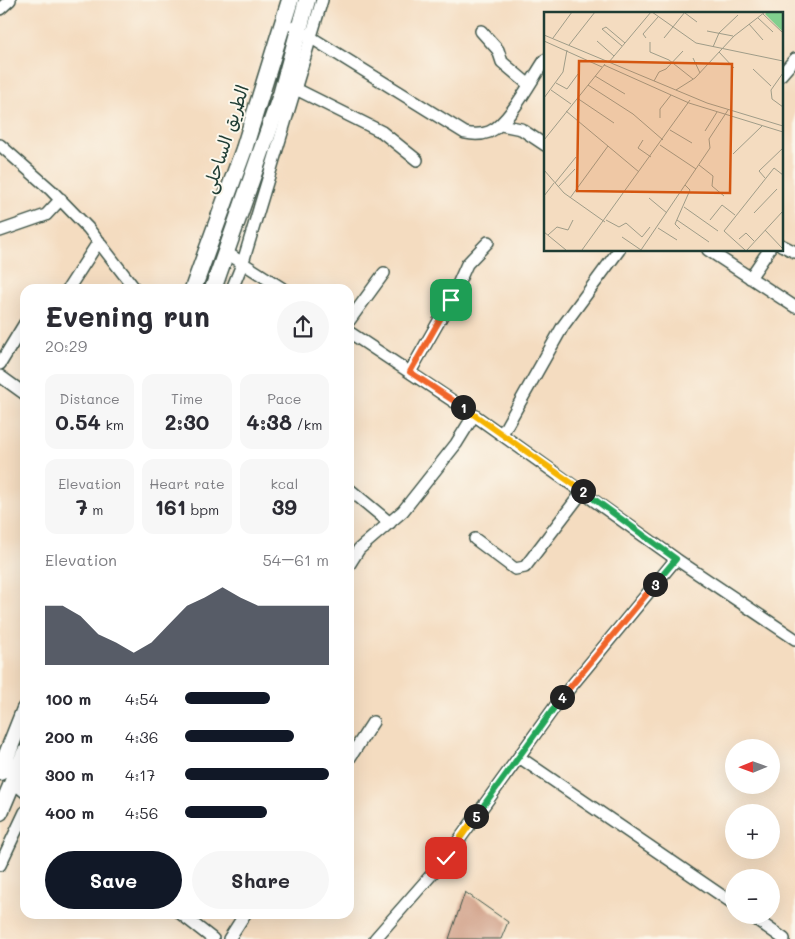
<!DOCTYPE html>
<html lang="en">
<head>
<meta charset="utf-8">
<style>
  :root { --surface:#fff; --page:#f7f7f7; --text:#2b2b33; --muted:#7c7c81; --accent:#111827 }
  body { margin:0; font-family:Mali,"Playpen Sans Arabic",sans-serif; background:var(--page); color:var(--text); height:100vh; display:flex; flex-direction:column; font-size:19px; white-space:nowrap }
  * { box-sizing:border-box; margin:0 }
  p { font-size:16px; color:var(--muted) }
  .icon { flex:none; width:28px; height:28px; fill:none; stroke:currentColor; stroke-width:2; stroke-linecap:round; stroke-linejoin:round }
  .map { position:relative; flex:1; overflow:hidden }
  .details { position:absolute; left:20px; top:284px; width:334px; height:635px; display:flex; flex-direction:column; background:var(--surface); border-radius:15px; box-shadow:0 5px 20px #0002 }
  .details>* { flex:none }
  .needle { width:32px; rotate:269deg }
  .tools { position:absolute; left:725px; top:739px; display:grid; gap:10px }
  .tools a { display:grid; place-items:center; width:55px; height:55px; border-radius:50%; background:var(--surface); box-shadow:0 5px 20px #0002; font-size:25px }
  .pin { position:absolute; display:grid; place-items:center; width:42px; height:42px; color:#fff; margin:-21px; border-radius:10px; box-shadow:0 2px 8px #0006 }
  .km { position:absolute; width:25px; height:25px; margin:-12px; border-radius:50%; background:#222; color:#fff; font-size:14px; line-height:25px; text-align:center }
  .round { display:grid; place-items:center; flex:none; width:52px; height:52px; border-radius:26px; background:var(--page) }
  .summary { display:flex; align-items:center; justify-content:space-between; height:85px; padding:0 25px }
  h1 { font-size:28px; font-weight:700; line-height:38px }
  .metrics { display:grid; grid-template-columns:repeat(3,1fr); gap:8px; height:85px; padding:5px 25px }
  .metrics div { display:grid; align-content:center; border-radius:12px; background:var(--page); text-align:center }
  .metrics b { font-size:21px; font-weight:700 }
  .metrics small { font-size:14px; font-weight:400 }
  .metrics p { font-size:14px }
  .chart { height:140px; padding:10px 25px }
  .chart p { display:flex; justify-content:space-between }
  .chart svg { width:100%; height:90px; margin-top:5px; fill:var(--accent); opacity:.7 }
  .cta { display:flex; gap:10px; margin-top:auto; padding:10px 25px }
  .cta a { flex:1; height:58px; border-radius:30px; background:var(--accent); color:#fff; font-size:20px; font-weight:700; line-height:58px; text-align:center }
  .cta a+a { background:var(--page); color:var(--text) }
  ul { padding:0 25px; list-style:none; font-size:16px }
  li { display:grid; grid-template-columns:80px 60px 1fr; align-items:center; height:38px }
  li i { height:12px; border-radius:6px; background:var(--accent) }
  .map>svg:first-child { display:block }
  .building { fill:#d1a189 }
  .lines { fill:none; stroke-linecap:round; stroke-linejoin:round }
  .minor-casing { stroke:#3f5549; stroke-width:14 }
  .highway-casing { stroke:#3f5549; stroke-width:19 }
  .minor { stroke:#fff; stroke-width:11 }
  .highway { stroke:#fff; stroke-width:16 }
  .split-1-casing { stroke:#fff; stroke-width:10 }
  .split-2-casing { stroke:#fff; stroke-width:10 }
  .split-3-casing { stroke:#fff; stroke-width:10 }
  .split-4-casing { stroke:#fff; stroke-width:10 }
  .split-5-casing { stroke:#fff; stroke-width:10 }
  .split-6-casing { stroke:#fff; stroke-width:10 }
  .split-1 { stroke:#f0652b; stroke-width:6 }
  .split-2 { stroke:#f5b400; stroke-width:6 }
  .split-3 { stroke:#22a559; stroke-width:6 }
  .split-4 { stroke:#f0652b; stroke-width:6 }
  .split-5 { stroke:#22a559; stroke-width:6 }
  .split-6 { stroke:#f5b400; stroke-width:6 }
  .labels { text-anchor:middle; dominant-baseline:central; stroke-width:4; stroke-linejoin:round; paint-order:stroke }
  .street-label { font-size:18px; fill:#1f3d34; stroke:#fbf7ec }
  .inset-road { fill:none; stroke:#9f9c88; stroke-width:1 }
  .view { fill:#d45610; fill-opacity:0.15; stroke:#d45610; stroke-width:2.5 }
  .inset-edge { fill:none; stroke:#1f3d34; stroke-width:2.5 }
</style>
</head>
<body>
<div class="map">
<svg width="795" height="939" viewBox="0 0 795 939">
  <rect width="100%" height="100%" fill="#fbf7ec"/>
  <filter id="ink" filterUnits="userSpaceOnUse"><feTurbulence type="fractalNoise" baseFrequency=".02" numOctaves="2"/><feDisplacementMap in="SourceGraphic" scale="10" xChannelSelector="R" yChannelSelector="G"/><feConvolveMatrix kernelMatrix="1 2 1 2 8 2 1 2 1" color-interpolation-filters="sRGB"/></filter>
  <filter id="wash" filterUnits="userSpaceOnUse"><feTurbulence type="fractalNoise" baseFrequency=".0096" numOctaves="4" result="noise"/><feDisplacementMap in="SourceGraphic" scale="20" xChannelSelector="R" yChannelSelector="G"/><feGaussianBlur stdDeviation="1.12" result="paint"/><feColorMatrix in="noise" values="0 0 0 0 0 0 0 0 0 0 0 0 0 0 0 0 0 1.4 0 .05"/><feComposite in="paint" operator="in"/></filter>
  <g filter="url(#wash)">
    <rect width="100%" height="100%" fill="#f4dcc0"/>
    <g id="blocks">
      <!-- building -->
      <path class="building" d="M465 892 508 922 501 939H449Z"/>
    </g>
  </g>
  <g filter="url(#ink)">
    <use href="#blocks" fill-opacity="0" stroke="#3f5549" stroke-width="1"/>
    <g class="lines">
      <defs>
        <path id="minor" d="M0 9 10 0
          M294 27 465 133C474 135 481 135 489 132 509 124 532 79 545 60
          M481 31 498 50 502 62 528 84
          M781 75 795 59
          M296 89 382 132 417 160
          M501 125 521 129 545 145
          M0 145 51 190 88 228 135 289
          M0 231 46 215 61 199
          M781 245 795 252
          M708 250 795 307
          M227 253 283 289
          M750 278 769 250
          M68 289 99 241
          M232 289 243 262 322 0
          M349 321 384 273
          M349 332 474 415 676 559 795 639
          M0 364 25 323
          M410 372 451 300 467 264 488 242
          M0 376 25 394
          M502 434 563 326 619 250
          M349 489 390 523
          M475 539 515 569 525 567 583 491
          M349 565 359 549 403 511 456 444 474 415
          M519 757 734 904
          M349 759 373 722
          M13 782 25 792
          M0 865 25 812
          M181 914 213 939
          M750 915 784 939
          M229 939 245 914
          M375 939 446 858 559 701 676 559"/>
        <path id="highway" d="M193 289 244 149 290 0
          M213 289 281 95 307 0
          M0 772 25 709
          M0 812 25 753"/>
      </defs>
      <!-- minor casing -->
      <use href="#minor" class="minor-casing"/>
      <!-- highway casing -->
      <use href="#highway" class="highway-casing"/>
      <!-- minor -->
      <use href="#minor" class="minor"/>
      <!-- highway -->
      <use href="#highway" class="highway"/>
    </g>
  </g>
  <g class="lines" filter="url(#ink)">
    <defs>
      <path id="split-1" d="M451 300 410 372 463 407"/>
      <path id="split-2" d="M463 407 583 491"/>
      <path id="split-3" d="M583 491 676 559 655 584"/>
      <path id="split-4" d="M562 697 655 584"/>
      <path id="split-5" d="M476 816 562 697"/>
      <path id="split-6" d="M446 858 476 816"/>
    </defs>
    <!-- split-1 casing -->
    <use href="#split-1" class="split-1-casing"/>
    <!-- split-2 casing -->
    <use href="#split-2" class="split-2-casing"/>
    <!-- split-3 casing -->
    <use href="#split-3" class="split-3-casing"/>
    <!-- split-4 casing -->
    <use href="#split-4" class="split-4-casing"/>
    <!-- split-5 casing -->
    <use href="#split-5" class="split-5-casing"/>
    <!-- split-6 casing -->
    <use href="#split-6" class="split-6-casing"/>
    <!-- split-1 -->
    <use href="#split-1" class="split-1"/>
    <!-- split-2 -->
    <use href="#split-2" class="split-2"/>
    <!-- split-3 -->
    <use href="#split-3" class="split-3"/>
    <!-- split-4 -->
    <use href="#split-4" class="split-4"/>
    <!-- split-5 -->
    <use href="#split-5" class="split-5"/>
    <!-- split-6 -->
    <use href="#split-6" class="split-6"/>
  </g>
  <g class="labels">
    <!-- street labels -->
    <g class="street-label">
      <text transform="translate(225 139) rotate(-72)">الطريق الساحلى</text>
    </g>
  </g>
  <!-- overview -->
  <g transform="translate(544 12)">
    <rect width="239" height="239" fill="#f4dcc0"/>
    <path d="M224 0H239V20L221 2Z" fill="#81cf8e"/>
    <path class="inset-road" d="M108 0 152 31 239 49M141 1 153 10M219 2 239 21M214 6 229 20M205 12 219 28M58 17 62 15 81 31M58 17 78 34M163 19 189 24M0 23 163 91 239 114M9 26 28 0M102 26 99 22 114 5M120 26 141 0M0 29 58 55M53 29 70 44M106 30V40L125 48 149 67M25 33 51 0M169 35 175 21 194 3M175 40 190 56M149 46 156 61M65 50 107 0M60 53 145 91 239 120M209 57 227 74M239 61 227 78 228 87 239 95M51 64 81 82M110 69 115 60 122 57 139 39M12 71 23 77 34 62M44 73 89 102 119 128M7 78 27 92M132 78 151 66 190 24 221 0M0 86 19 60 23 38M33 86 70 111M22 99 95 160M116 106V97L127 83M126 118 148 131M161 119 173 100M0 128 61 52M99 128 94 136 107 145M116 133 152 157M189 142 218 114M155 153 169 164 168 174 180 184M0 158 20 181 61 210M221 166 215 159 239 136M11 171 32 145M14 175 31 157M0 184 10 171M26 186 64 134M105 186 123 201M140 195 174 219M210 201 233 177M62 208 75 215 82 211 98 225 106 215M133 208 165 230M166 208 178 193 191 203M114 216 133 228M136 217 131 212 146 178 141 173M221 218 239 237M0 220 22 238M4 223 13 215 24 218 29 208M78 225 97 238M195 227 202 221 210 229M38 238 146 88M97 238 166 136 165 127 184 98M201 238 180 219 230 156 239 163M203 238 239 199"/>
    <path class="view" d="M35 49 188 52 186 181 33 179Z"/>
    <rect width="239" height="239" class="inset-edge"/>
  </g>
</svg>
<div class="tools">
<a><svg class="needle" viewBox="-14 -14 28 28"><path d="M0-13l5 13h-10z" fill="#e53935"/><path d="M0 13l5-13h-10z" fill="#7c7c81"/></svg></a>
<a>+</a>
<a>−</a>
</div>
<div class="pin" style="left:451px;top:300px;background:#1e9e55"><svg class="icon" aria-label="arrive" viewBox="0 0 24 24"><path d="M6 21V4h12l-3 4 3 4H6"/></svg></div>
<div class="pin" style="left:446px;top:858px;background:#d93025"><svg class="icon" aria-label="check" viewBox="0 0 24 24"><path d="M5 12l5 5 9-10"/></svg></div>
<b class="km" style="left:463px;top:407px">1</b>
<b class="km" style="left:583px;top:491px">2</b>
<b class="km" style="left:655px;top:584px">3</b>
<b class="km" style="left:562px;top:697px">4</b>
<b class="km" style="left:476px;top:816px">5</b>
<section class="details">
<div class="summary"><div><h1>Evening run</h1><p>20:29</p></div><a class="round"><svg class="icon" aria-label="share" viewBox="0 0 24 24"><path d="M12 15V3M7 8l5-5 5 5M5 13v7h14v-7"/></svg></a></div>
<div class="metrics">
<div><p>Distance</p><b>0.54<small> km</small></b></div>
<div><p>Time</p><b>2:30</b></div>
<div><p>Pace</p><b>4:38<small> /km</small></b></div>
</div>
<div class="metrics">
<div><p>Elevation</p><b>7<small> m</small></b></div>
<div><p>Heart rate</p><b>161<small> bpm</small></b></div>
<div><p>kcal</p><b>39</b></div>
</div>
<div class="chart"><p><span>Elevation</span>54–61 m</p>
<svg viewBox="0 0 160 44" preserveAspectRatio="none"><path d="M0 44V15L10 15L20 20L30 29L40 33L50 38L60 33L70 24L80 15L90 11L100 6L110 11L120 15L130 15L140 15L150 15L160 15V44z"/></svg>
</div>
<ul>
<li><b>100 m</b>4:54<i style="width:59%"></i></li>
<li><b>200 m</b>4:36<i style="width:76%"></i></li>
<li><b>300 m</b>4:17<i style="width:100%"></i></li>
<li><b>400 m</b>4:56<i style="width:57%"></i></li>
</ul>
<div class="cta"><a>Save</a><a>Share</a></div>
</section>
</div>
</body>
</html>
